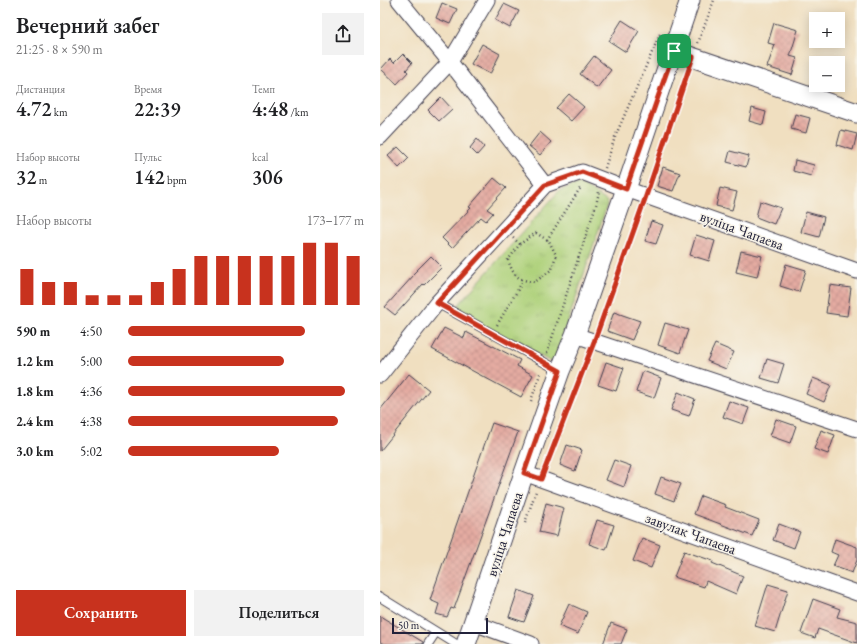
<!DOCTYPE html>
<html lang="ru">
<head>
<meta charset="utf-8">
<style>
  :root { --surface:#fff; --page:#f2f2f2; --text:#202124; --muted:#757577; --accent:#c8321e }
  body { margin:0; font-family:"EB Garamond",serif; background:var(--page); color:var(--text); height:100vh; display:flex; flex-direction:column; font-size:15px; white-space:nowrap }
  * { box-sizing:border-box; margin:0 }
  p { font-size:13px; color:var(--muted) }
  .icon { flex:none; width:22px; height:22px; fill:none; stroke:currentColor; stroke-width:2; stroke-linecap:round; stroke-linejoin:round }
  .map { position:relative; flex:1; overflow:hidden }
  .details { display:flex; flex-direction:column; background:var(--surface); width:380px }
  .details>* { flex:none }
  .tools { position:absolute; left:429px; top:12px; display:grid; gap:8px }
  .tools a { display:grid; place-items:center; width:36px; height:36px; border-radius:0px; background:var(--surface); box-shadow:0 2px 10px #0003; font-size:20px }
  .scale { position:absolute; left:12px; bottom:10px; width:96px; box-sizing:border-box; padding-left:4px; border:2px solid #22223b; border-top:0; font-size:11px; line-height:14px; white-space:nowrap; color:#22223b; -webkit-text-stroke:3px #f7f3e8; paint-order:stroke }
  .pin { position:absolute; display:grid; place-items:center; width:34px; height:34px; color:#fff; margin:-17px; border-radius:8px; box-shadow:0 2px 6px #0006 }
  .round { display:grid; place-items:center; flex:none; width:42px; height:42px; border-radius:0px; background:var(--page) }
  .overview { display:flex; align-items:center; justify-content:space-between; height:68px; padding:0 16px }
  h1 { font-size:22px; font-weight:600; line-height:30px }
  .stats { display:grid; grid-template-columns:repeat(3,1fr); gap:6px; height:68px; padding:4px 16px }
  .stats div { display:grid; align-content:center }
  .stats b { font-size:20px; font-weight:600 }
  .stats small { font-size:11px; font-weight:400 }
  .stats p { font-size:11px }
  .chart { height:112px; padding:8px 16px }
  .chart p { display:flex; justify-content:space-between }
  .chart svg { width:100%; height:72px; margin-top:4px; stroke:var(--accent); stroke-width:6 }
  .button { display:flex; gap:8px; margin-top:auto; padding:8px 16px }
  .button a { flex:1; height:46px; border-radius:0px; background:var(--accent); color:#fff; font-size:16px; font-weight:600; line-height:46px; text-align:center }
  .button a+a { background:var(--page); color:var(--text) }
  ul { padding:0 16px; list-style:none; font-size:13px }
  li { display:grid; grid-template-columns:64px 48px 1fr; align-items:center; height:30px }
  li i { height:10px; border-radius:5px; background:var(--accent) }
  main { display:flex; flex:1; min-height:0 }
  .map>svg:first-child { display:block }
  .park { fill:url(#park-tufts); stroke:#687a5a }
  .building { fill:url(#building-cross-hatch) }
  .lines { fill:none; stroke-linecap:round; stroke-linejoin:round }
  .service-casing { stroke:#413e4f; stroke-width:10 }
  .minor-casing { stroke:#413e4f; stroke-width:17 }
  .tertiary-casing { stroke:#413e4f; stroke-width:21 }
  .path { stroke:#413e4f; stroke-width:2.5; stroke-dasharray:1 3; stroke-linecap:butt }
  .service { stroke:#fff; stroke-width:8 }
  .minor { stroke:#fff; stroke-width:15 }
  .tertiary { stroke:#fff; stroke-width:19 }
  .route-casing { stroke:#fff; stroke-width:8 }
  .route { stroke:#c8321e; stroke-width:5 }
  .labels { text-anchor:middle; dominant-baseline:central; stroke-width:3; stroke-linejoin:round; paint-order:stroke }
  .street-label { font-size:15px; fill:#22223b; stroke:#f7f3e8 }
</style>
</head>
<body>
<main>
<section class="details">
<div class="overview"><div><h1>Вечерний забег</h1><p>21:25 · 8 × 590 m</p></div><a class="round"><svg class="icon" aria-label="share" viewBox="0 0 24 24"><path d="M12 15V3M7 8l5-5 5 5M5 13v7h14v-7"/></svg></a></div>
<div class="stats">
<div><p>Дистанция</p><b>4.72<small> km</small></b></div>
<div><p>Время</p><b>22:39</b></div>
<div><p>Темп</p><b>4:48<small> /km</small></b></div>
</div>
<div class="stats">
<div><p>Набор высоты</p><b>32<small> m</small></b></div>
<div><p>Пульс</p><b>142<small> bpm</small></b></div>
<div><p>kcal</p><b>306</b></div>
</div>
<div class="chart"><p><span>Набор высоты</span>173–177 m</p>
<svg viewBox="0 0 160 44" preserveAspectRatio="none"><path d="M5 44V22M15 44V30M25 44V30M35 44V38M45 44V38M55 44V38M65 44V30M75 44V22M85 44V14M95 44V14M105 44V14M115 44V14M125 44V14M135 44V6M145 44V6M155 44V14"/></svg>
</div>
<ul>
<li><b>590 m</b>4:50<i style="width:75%"></i></li>
<li><b>1.2 km</b>5:00<i style="width:66%"></i></li>
<li><b>1.8 km</b>4:36<i style="width:92%"></i></li>
<li><b>2.4 km</b>4:38<i style="width:89%"></i></li>
<li><b>3.0 km</b>5:02<i style="width:64%"></i></li>
</ul>
<div class="button"><a>Сохранить</a><a>Поделиться</a></div>
</section>
<div class="map">
<svg width="477" height="644" viewBox="0 0 477 644">
  <defs>
    <pattern id="park-tufts" width="24" height="20" patternUnits="userSpaceOnUse"><rect width="24" height="20" fill="#aed17a"/><path d="M3 7l-1-3M5 7V3M7 7l1-3M15 17l-1-3M17 17v-4M19 17l1-3" fill="none" stroke="#95b36a"/></pattern>
    <pattern id="building-cross-hatch" width="8" height="8" patternUnits="userSpaceOnUse"><rect width="8" height="8" fill="#e4aba1"/><path d="M0 0l8 8M0 8l8-8" fill="none" stroke="#c3938c"/></pattern>
  </defs>
  <rect width="100%" height="100%" fill="#f7f3e8"/>
  <filter id="ink" filterUnits="userSpaceOnUse"><feTurbulence type="fractalNoise" baseFrequency=".025" numOctaves="2"/><feDisplacementMap in="SourceGraphic" scale="8" xChannelSelector="R" yChannelSelector="G"/><feConvolveMatrix kernelMatrix="1 2 1 2 8 2 1 2 1" color-interpolation-filters="sRGB"/></filter>
  <filter id="wash" filterUnits="userSpaceOnUse"><feTurbulence type="fractalNoise" baseFrequency=".012" numOctaves="4" result="noise"/><feDisplacementMap in="SourceGraphic" scale="16" xChannelSelector="R" yChannelSelector="G"/><feGaussianBlur stdDeviation="0.9" result="paint"/><feColorMatrix in="noise" values="0 0 0 0 0 0 0 0 0 0 0 0 0 0 0 0 0 1.4 0 .05"/><feComposite in="paint" operator="in"/></filter>
  <g filter="url(#wash)">
    <rect width="100%" height="100%" fill="#f0dfc0"/>
    <!-- park -->
    <path class="park" d="M199 183 228 202 174 363 72 312 179 191Z"/>
    <g id="blocks">
      <!-- building -->
      <path class="building" d="M62 3 77 9 70 24 56 18Z
        M124 4 139 11 130 28 115 20Z
        M242 20 259 31 246 52 229 41Z
        M394 23 418 30 410 56 417 58 412 75 387 67 395 45 388 43Z
        M102 44 120 54 110 74 91 64Z
        M23 54 32 63 26 70 28 72 17 84 1 69 10 59 14 63Z
        M214 56 231 70 217 88 200 74Z
        M189 94 204 107 191 121 176 108Z
        M61 97 72 109 59 121 48 110Z
        M372 108 386 112 383 125 369 121Z
        M415 114 430 118 426 133 411 129Z
        M461 130 477 134 473 150 457 145Z
        M160 132 171 142 160 155 149 146Z
        M97 139 104 147 97 155 90 148Z
        M18 147 29 158 19 168 8 156Z
        M350 151 369 156 366 167 347 162Z
        M415 160 434 165 431 176 413 171Z
        M283 167 300 173 293 191 277 186Z
        M114 178 126 188 107 209 113 213 106 221 101 217 72 248 62 238 91 208 89 207Z
        M340 188 357 192 352 210 336 206Z
        M380 201 401 208 394 224 376 217Z
        M426 212 444 217 439 237 421 232Z
        M271 221 283 225 276 244 265 241Z
        M316 235 335 241 329 261 310 255Z
        M361 251 382 256 377 277 356 272Z
        M51 256 62 267 44 285 43 284 15 315 5 307 34 275 33 274Z
        M406 264 426 270 419 292 400 286Z
        M450 285 471 288 467 316 446 313Z
        M234 312 260 321 252 340 227 331Z
        M285 323 308 330 300 353 278 345Z
        M64 328 84 338 86 332 140 360 137 366 153 375 141 397 52 349Z
        M335 344 354 352 346 369 327 361Z
        M387 359 404 364 398 383 381 378Z
        M226 362 244 368 236 391 218 385Z
        M263 371 281 378 274 398 256 392Z
        M29 374 49 390 0 451V410Z
        M433 378 451 385 444 402 426 394Z
        M298 392 315 399 309 416 291 410Z
        M349 401 369 408 363 424 343 417Z
        M396 419 416 426 410 443 390 436Z
        M112 423 138 432 74 609 71 608 67 617 56 614 59 604 50 600Z
        M441 430 455 435 448 454 434 449Z
        M187 445 202 450 195 471 180 465Z
        M234 460 251 466 244 487 226 480Z
        M281 477 301 484 294 501 275 494Z
        M321 496 346 505 345 507 379 520 372 536 314 514Z
        M166 503 184 508 177 536 159 532Z
        M217 520 234 525 226 550 209 544Z
        M399 524 420 532 414 548 393 540Z
        M262 538 280 545 271 568 253 561Z
        M455 539 477 547V560L472 573 453 566 458 555 451 552Z
        M304 551 333 561 332 563 363 576 356 594 326 581 324 587 294 577Z
        M388 584 408 590 395 632 375 626Z
        M138 590 154 596 144 622 129 617Z
        M433 599 460 609 457 617 477 622V643L438 629 435 638 421 633Z
        M189 604 207 612 198 634 179 626Z
        M0 616 43 642V644H4L0 642Z
        M231 623 247 629 241 644H223Z"/>
    </g>
  </g>
  <g filter="url(#ink)">
    <use href="#blocks" fill-opacity="0" stroke="#413e4f" stroke-width="1"/>
    <g class="lines">
      <defs>
        <path id="service" d="M57 303 180 371
          M0 597 76 644
          M48 644 56 632"/>
        <path id="minor" d="M19 0 70 62 165 185
          M0 137 70 62 107 0
          M195 335 477 429
          M0 375 57 303 165 185 202 172 246 189 477 271
          M144 473 477 593
          M94 623 151 644"/>
        <path id="tertiary" d="M294 51 477 113
          M86 644 144 473 180 371 195 335 246 189 310 0"/>
      </defs>
      <!-- service casing -->
      <use href="#service" class="service-casing"/>
      <!-- minor casing -->
      <use href="#minor" class="minor-casing"/>
      <!-- tertiary casing -->
      <use href="#tertiary" class="tertiary-casing"/>
      <!-- path -->
      <path class="path" d="M318 43 334 0
        M225 168 235 137 280 34
        M270 185 308 72
        M156 233 169 241 176 255 172 269 155 282C138 280 134 277 128 260L140 244Z
        M133 238 140 244
        M167 240 201 187
        M117 325 143 281
        M218 330 262 209
        M167 353 216 205 219 192
        M151 401 161 371
        M165 468 210 353
        M145 523 156 491"/>
      <!-- service -->
      <use href="#service" class="service"/>
      <!-- minor -->
      <use href="#minor" class="minor"/>
      <!-- tertiary -->
      <use href="#tertiary" class="tertiary"/>
    </g>
  </g>
  <g class="lines" filter="url(#ink)">
    <defs>
      <path id="route" d="M294 51 313 57 266 196 214 342 161 479 144 473 180 371 57 303 165 185 202 172 246 189Z"/>
    </defs>
    <!-- route casing -->
    <use href="#route" class="route-casing"/>
    <!-- route -->
    <use href="#route" class="route"/>
  </g>
  <g class="labels">
    <!-- street labels -->
    <g class="street-label">
      <text transform="translate(362 230) rotate(20)">вуліца Чапаева</text>
      <text transform="translate(311 533) rotate(20)">завулак Чапаева</text>
      <text transform="translate(124 534) rotate(-72)">вуліца Чапаева</text>
    </g>
  </g>
</svg>
<div class="tools">
<a>+</a>
<a>−</a>
</div>
<div class="scale">50 m</div>
<div class="pin" style="left:294px;top:51px;background:#1e9e55"><svg class="icon" aria-label="arrive" viewBox="0 0 24 24"><path d="M6 21V4h12l-3 4 3 4H6"/></svg></div>
</div>
</main>
</body>
</html>
